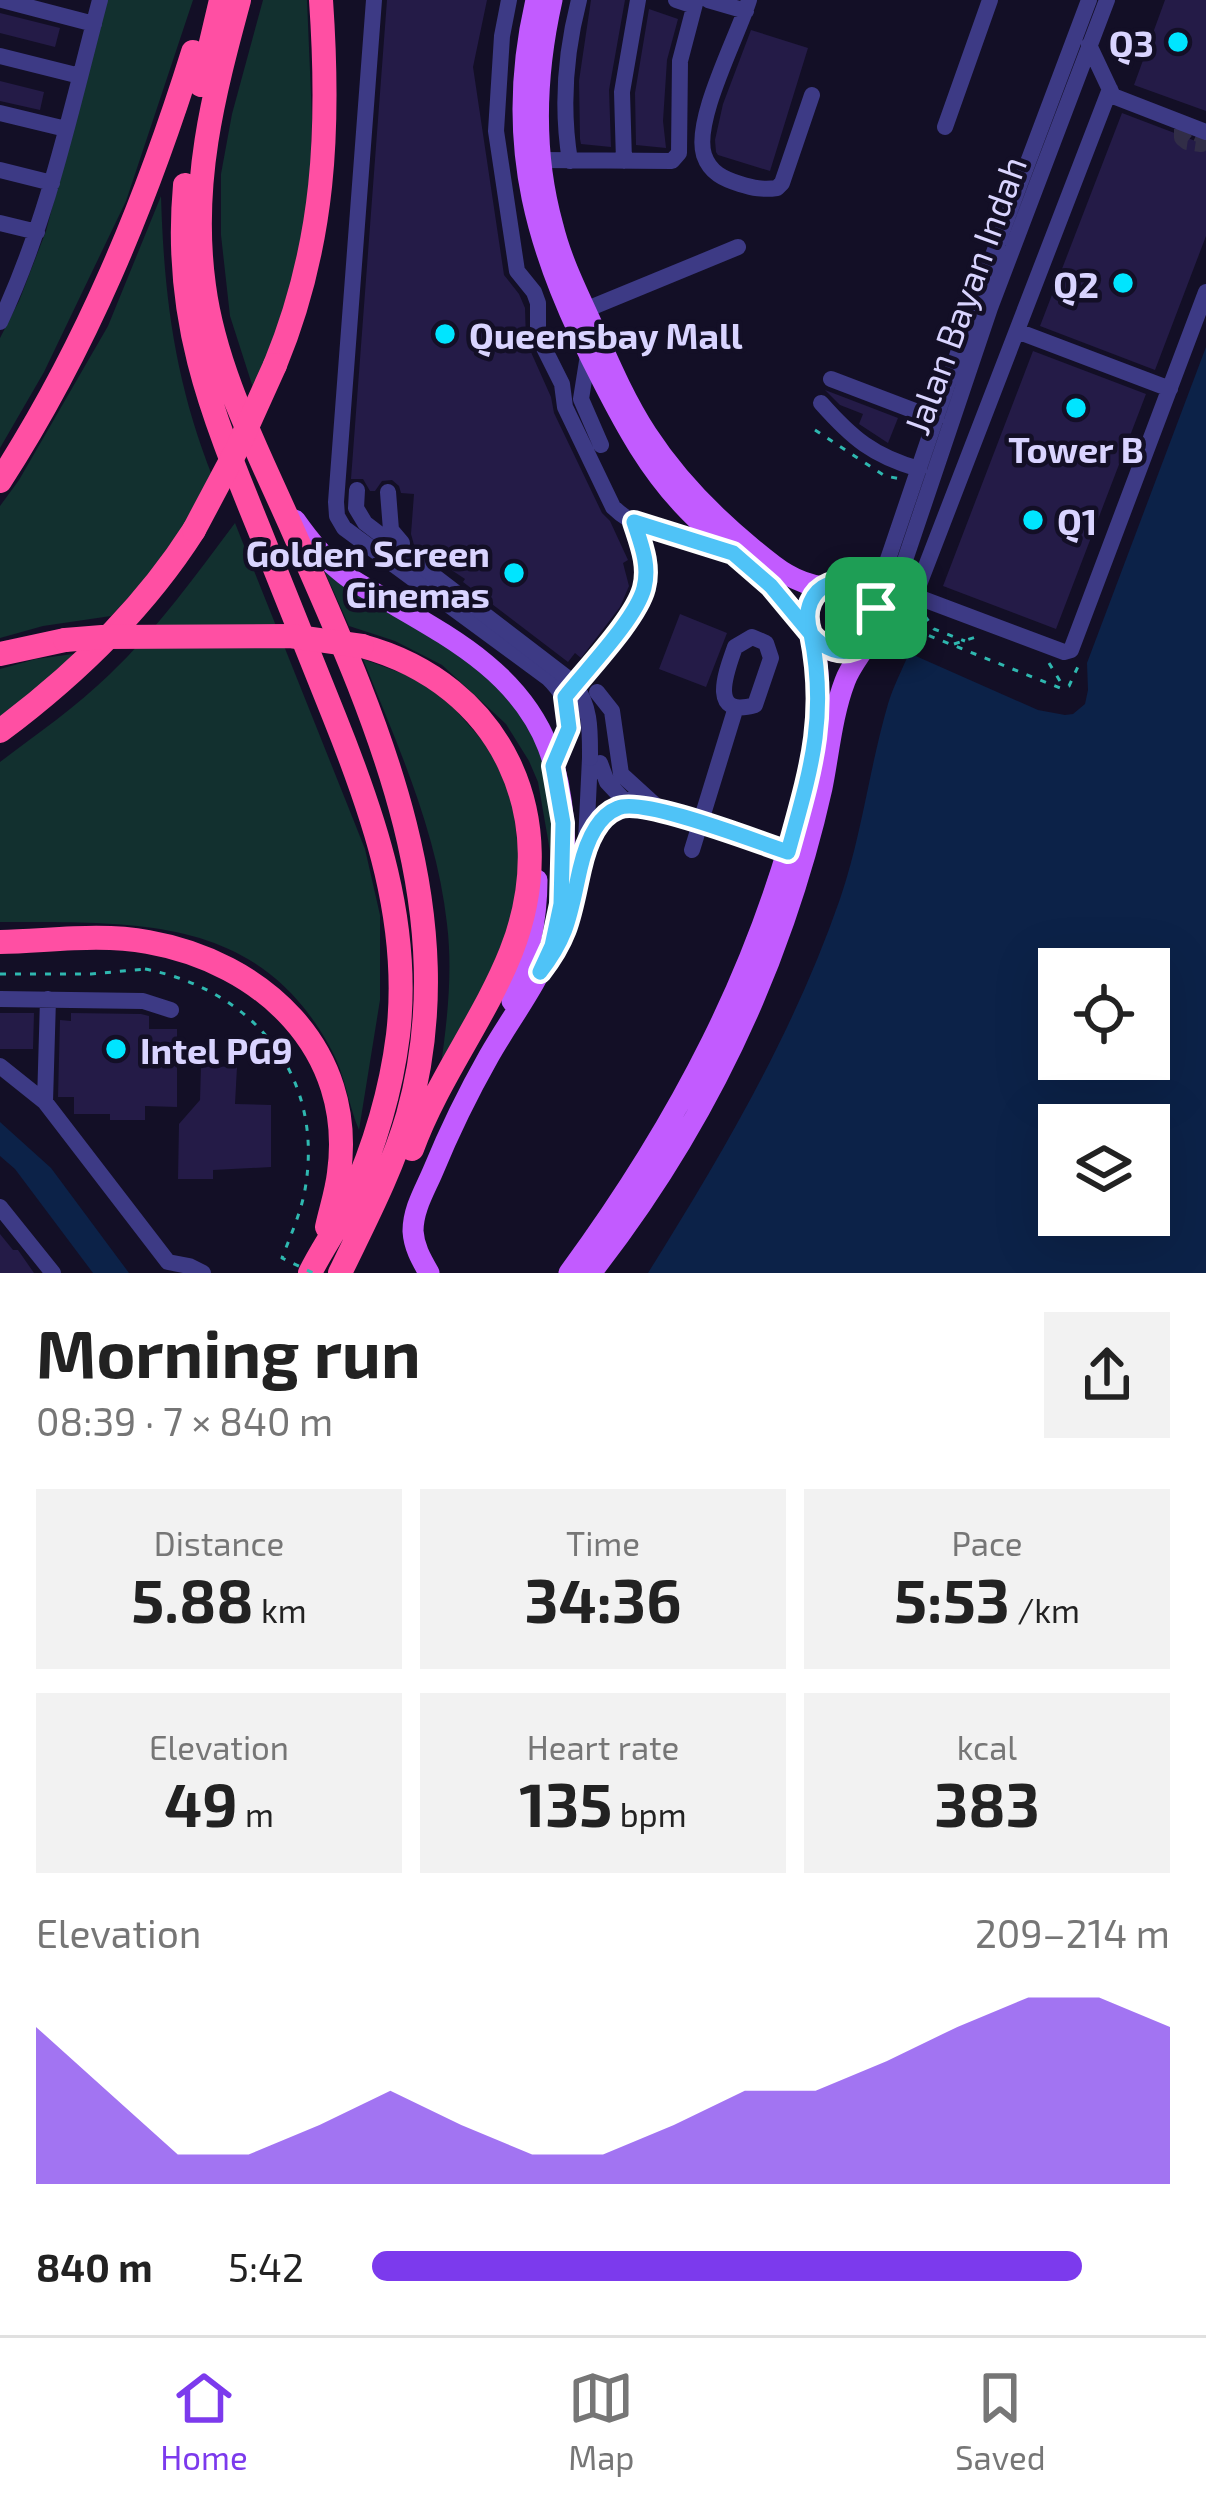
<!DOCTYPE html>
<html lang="en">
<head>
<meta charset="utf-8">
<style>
  :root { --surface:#fff; --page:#f2f2f2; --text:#222; --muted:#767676; --line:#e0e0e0; --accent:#7c3aed }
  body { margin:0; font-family:"Exo 2",sans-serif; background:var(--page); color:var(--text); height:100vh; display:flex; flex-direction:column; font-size:45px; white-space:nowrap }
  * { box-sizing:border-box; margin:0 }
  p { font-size:39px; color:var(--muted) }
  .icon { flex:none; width:66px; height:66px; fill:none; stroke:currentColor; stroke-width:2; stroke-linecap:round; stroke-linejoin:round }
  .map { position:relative; height:1273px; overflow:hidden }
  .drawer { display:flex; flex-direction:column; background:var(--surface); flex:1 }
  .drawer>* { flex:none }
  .buttons { position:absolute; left:1038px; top:948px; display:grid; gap:24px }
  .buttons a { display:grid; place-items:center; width:132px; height:132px; border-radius:0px; background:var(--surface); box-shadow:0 12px 48px #0002; font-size:60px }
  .pin { position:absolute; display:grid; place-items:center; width:102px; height:102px; color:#fff; margin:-51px; border-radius:24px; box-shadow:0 6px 18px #0006 }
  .round { display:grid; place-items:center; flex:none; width:126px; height:126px; border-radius:0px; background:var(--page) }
  .headline { display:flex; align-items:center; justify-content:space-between; height:204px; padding:0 36px }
  h1 { font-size:66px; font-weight:700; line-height:90px }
  .figures { display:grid; grid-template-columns:repeat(3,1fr); gap:18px; height:204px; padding:12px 36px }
  .figures div { display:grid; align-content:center; border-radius:0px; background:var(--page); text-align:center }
  .figures b { font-size:60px; font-weight:700 }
  .figures small { font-size:33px; font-weight:400 }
  .figures p { font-size:33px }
  .chart { height:336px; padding:24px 36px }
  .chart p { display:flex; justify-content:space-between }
  .chart svg { width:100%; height:216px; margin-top:12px; fill:var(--accent); opacity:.7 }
  ul { padding:0 36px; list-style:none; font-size:39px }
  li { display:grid; grid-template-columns:192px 144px 1fr; align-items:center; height:90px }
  li i { height:30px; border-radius:15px; background:var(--accent) }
  .menu { display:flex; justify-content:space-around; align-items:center; height:168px; border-top:3px solid var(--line); background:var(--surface); font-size:33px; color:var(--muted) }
  .menu a { display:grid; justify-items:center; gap:6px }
  .menu .selected { color:var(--accent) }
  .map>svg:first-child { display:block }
  .green { fill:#12302f }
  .water { fill:#0c2248; fill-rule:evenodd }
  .building { fill:#241b47 }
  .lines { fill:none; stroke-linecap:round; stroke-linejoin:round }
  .minor-tunnel { stroke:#312d47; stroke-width:16; stroke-dasharray:16 8; stroke-linecap:butt }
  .path { stroke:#2fb8b0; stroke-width:3; stroke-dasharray:6 9; stroke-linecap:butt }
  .minor { stroke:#3d3a85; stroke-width:16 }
  .major { stroke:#c25bff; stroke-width:21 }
  .highway { stroke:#ff4fa3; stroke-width:24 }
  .path-bridge { stroke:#2fb8b0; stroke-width:3; stroke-dasharray:6 9; stroke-linecap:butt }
  .minor-bridge { stroke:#3d3a85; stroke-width:16 }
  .highway-bridge { stroke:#ff4fa3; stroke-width:24 }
  .route-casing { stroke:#fff; stroke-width:24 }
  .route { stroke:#4fc3f7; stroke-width:15 }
  .poi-dot { fill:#00e5ff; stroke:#130f26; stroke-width:4.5 }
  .labels { text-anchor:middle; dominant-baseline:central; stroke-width:9; stroke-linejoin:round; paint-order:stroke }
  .poi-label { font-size:36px; font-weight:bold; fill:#d9d4ff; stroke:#130f26; text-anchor:end }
  .street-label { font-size:36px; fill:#d9d4ff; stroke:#130f26 }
</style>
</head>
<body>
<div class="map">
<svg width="1206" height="1273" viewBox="0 0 1206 1273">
  <rect width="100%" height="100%" fill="#130f26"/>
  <!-- green -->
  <path class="green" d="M107 0H193L126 201 44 372 0 448V338L19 301 46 231Z
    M263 0H307L312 119 310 176 303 242 257 400 230 316 221 235V174L232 114Z
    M161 196C164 298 175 382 213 478L173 550 111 616 43 626 0 638V506L19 480 108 326Z
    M235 523 365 849 380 915V1000L359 1130C348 1104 345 1075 332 1051 259 913 135 923 0 922V762C37 734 76 707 110 674 157 629 196 575 235 523Z
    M324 570C400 617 513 669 544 758 561 807 554 863 552 913L550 851 538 782 529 761 506 724 442 665 395 641 349 626Z
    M88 652 0 722V669L36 659Z
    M363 659 404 674 425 685 454 708 495 755 511 790 521 872 508 940 440 1072C447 1023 453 973 447 924 437 831 397 744 363 659Z"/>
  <!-- water -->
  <path class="water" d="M1206 347V1273H648C723 1153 793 1034 840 899 862 835 869 769 888 704 893 687 902 670 909 653L1038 710 1065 715 1073 714 1085 704 1088 690 1087 663ZM1059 969H1149V1059H1059ZM1059 1125H1149V1215H1059Z
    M0 1122 51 1168 129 1273H93L15 1169 0 1156Z"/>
  <!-- building -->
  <path class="building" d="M387 0H487L473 67 504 275 519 294 525 308 526 341 551 397 554 413 602 513 610 521 628 560 623 563 629 586 620 607 581 658 575 653 568 662 463 582 465 579 414 545 411 534 414 494 401 493 399 486 392 480 382 481 375 491H370L363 479H351Z
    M591 0H625L609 90 611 147 581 144 580 139 579 81Z
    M1165 0H1206V111L1134 85Z
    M649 9 678 19 667 60 663 121 666 148 636 145 635 93Z
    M0 13 60 28 55 47 0 33Z
    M751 30 808 48 770 171 718 155 716 152 715 140 723 104Z
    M0 81 44 92 40 110 0 101Z
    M1122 113 1206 145V236L1155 370 1040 326Z
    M1033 351 1146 394 1056 629 943 586Z
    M825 390 898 418 888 443 859 424 863 414 840 405Z
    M680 614 727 633 706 687 659 669Z
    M0 1013H34L33 1049H0Z
    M71 1013 141 1014 149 1016V1029H177V1107L145 1106V1120H110V1114H74V1097H58L60 1020 71 1021Z
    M201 1066 237 1067 235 1104 271 1105V1167L213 1170V1179H178L179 1124 200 1100Z
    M0 1234 13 1250H18L34 1273H0Z"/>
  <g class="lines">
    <!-- minor-tunnel -->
    <path class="minor-tunnel" d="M1182 129V138L1187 142 1201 144 1204 137"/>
    <!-- path -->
    <path class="path" d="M815 430 885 476 901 479
      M925 616 934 629 965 641
      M915 630 1060 688 1069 686 1081 660
      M954 644 979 636
      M1049 663 1063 686
      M0 974H91L145 969"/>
    <!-- minor -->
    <path class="minor" d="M2 0 94 24
      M374 0 336 502 337 516 344 528 548 678C579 708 571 731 553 765
      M509 0 502 36 496 131 517 271 534 292 538 303V336L562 384 565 407 613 507C641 535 692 541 729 552
      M676 0 694 6
      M708 0 746 11
      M749 0C738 36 693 120 704 155 710 173 724 179 740 184 753 188 763 190 777 188L782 183 812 95
      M1089 45 1113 96 1206 132
      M0 56 80 76
      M0 113 66 129
      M945 127 990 0
      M540 160 672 161 679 153 680 61 696 0
      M570 161C561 106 565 54 579 0
      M624 161 622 92 638 0
      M0 170 52 183
      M0 223 37 232
      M585 310 738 247
      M0 322C48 220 71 109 100 0
      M1017 331 1170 389
      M588 355 581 399 601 445
      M831 379 936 419
      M821 403C852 438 873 456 919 469
      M865 590 885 568 975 303 1089 0
      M915 596 1064 652 1071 650 1206 292
      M876 608 892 591 901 572 990 308 1107 0
      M903 626 1110 89
      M752 637 766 643 771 658 755 705C707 719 727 670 735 647Z
      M568 692C596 657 651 608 645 560 643 547 638 535 634 522
      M597 692 612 711 621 774 655 805
      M600 763 607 782 622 798 788 852
      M586 842 590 758
      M692 850 736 707
      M561 940C579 895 576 843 614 808L635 805
      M0 999 143 1001 171 1010
      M0 1066 45 1102 168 1262 189 1266 203 1273
      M45 1102 48 999
      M0 1207 53 1273"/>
    <!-- major -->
    <path class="major" d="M536 0C502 145 537 255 604 384 626 427 649 469 683 505 718 543 761 572 794 612 799 619 807 626 811 634 811 635 814 650 815 652 824 698 816 741 805 786 761 968 679 1123 569 1273
      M552 0C535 76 532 151 553 226 561 259 576 289 590 320 607 358 624 399 647 434 675 477 713 516 752 548 775 567 793 583 823 587
      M295 520C309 540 324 559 344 574 355 583 370 590 383 598 448 636 519 672 548 747 568 800 572 893 552 945 537 985 510 1019 489 1056 468 1093 449 1132 433 1171 425 1190 413 1209 413 1231 414 1247 421 1259 429 1273
      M807 617a35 35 0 1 1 70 0a35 35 0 1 1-70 0Z
      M512 1001C528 961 537 923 537 880
      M591 1273C674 1167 740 1048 784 921 799 878 812 833 822 788 829 753 832 715 845 681 851 664 865 650 872 634"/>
    <!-- highway -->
    <path class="highway" d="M239 0C213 96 190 184 204 286 215 369 256 447 290 524 372 710 466 907 408 1115 392 1170 365 1221 340 1273
      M201 85 221 0
      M185 185C173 317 210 409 259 529 284 591 309 653 334 716 375 818 411 923 398 1035 391 1091 373 1150 350 1201 339 1226 322 1248 310 1273
      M275 365C325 244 330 129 321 0
      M0 481C86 348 146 202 193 52
      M362 646C502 684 564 818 511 952 484 1020 437 1080 412 1149
      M0 654 65 640
      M0 731C75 675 143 610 194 530
      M0 942C49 941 100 933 148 942 262 962 356 1049 339 1173 337 1191 331 1209 327 1227"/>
    <!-- path-bridge -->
    <path class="path-bridge" d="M145 969C257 991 327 1080 304 1195 299 1217 290 1237 282 1258L313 1273"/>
    <!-- minor-bridge -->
    <path class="minor-bridge" d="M357 490 356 508 365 523 574 683C591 707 590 730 590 758
      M388 492 391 530 402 543"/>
    <!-- highway-bridge -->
    <path class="highway-bridge" d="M194 530 238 447 275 365
      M65 640 102 637 290 636 362 646"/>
  </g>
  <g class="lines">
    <defs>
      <path id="route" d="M876 608C855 560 793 584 811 634L771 586 733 553 634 522C641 544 650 565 644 588 636 619 586 670 565 697L569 728 553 766 563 823 561 904 552 946 540 972C569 935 570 913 580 869 585 847 595 817 618 808 643 797 757 842 788 852 810 772 828 718 811 634 839 667 879 650 876 608"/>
    </defs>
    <!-- route casing -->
    <use href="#route" class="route-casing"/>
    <!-- route -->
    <use href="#route" class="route"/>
  </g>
  <!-- markers -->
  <g class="poi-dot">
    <circle cx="1178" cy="42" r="12"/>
    <circle cx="1123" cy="283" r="12"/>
    <circle cx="445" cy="334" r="12"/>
    <circle cx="1076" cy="408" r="12"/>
    <circle cx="1033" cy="520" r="12"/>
    <circle cx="514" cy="573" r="12"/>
    <circle cx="116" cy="1049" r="12"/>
  </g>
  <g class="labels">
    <!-- poi labels -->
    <g class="poi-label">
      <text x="1154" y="42">Q3</text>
      <text x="1099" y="283">Q2</text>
      <text x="469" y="334" text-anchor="start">Queensbay Mall</text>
      <text x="1076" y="448" text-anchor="middle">Tower B</text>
      <text x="1057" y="520" text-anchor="start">Q1</text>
      <text x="490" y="552">Golden Screen<tspan x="490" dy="41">Cinemas</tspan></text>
      <text x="140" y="1049" text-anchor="start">Intel PG9</text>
    </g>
    <!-- street labels -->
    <g class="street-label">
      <text transform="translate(964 295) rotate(-70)">Jalan Bayan Indah</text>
    </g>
  </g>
</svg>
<div class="buttons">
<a><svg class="icon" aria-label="locate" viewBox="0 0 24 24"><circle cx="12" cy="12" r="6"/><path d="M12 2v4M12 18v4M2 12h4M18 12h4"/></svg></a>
<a><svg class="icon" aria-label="layers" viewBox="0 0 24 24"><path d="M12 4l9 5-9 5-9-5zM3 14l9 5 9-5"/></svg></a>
</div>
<div class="pin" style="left:876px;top:608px;background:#1e9e55"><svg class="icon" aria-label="arrive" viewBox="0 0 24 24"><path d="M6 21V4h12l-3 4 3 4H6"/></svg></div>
</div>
<section class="drawer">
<div class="headline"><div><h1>Morning run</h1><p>08:39 · 7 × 840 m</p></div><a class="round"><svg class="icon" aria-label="share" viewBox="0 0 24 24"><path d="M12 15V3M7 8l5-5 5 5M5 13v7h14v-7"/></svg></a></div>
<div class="figures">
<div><p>Distance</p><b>5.88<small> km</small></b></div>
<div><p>Time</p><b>34:36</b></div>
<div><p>Pace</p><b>5:53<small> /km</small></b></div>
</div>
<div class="figures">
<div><p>Elevation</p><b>49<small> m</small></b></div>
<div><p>Heart rate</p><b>135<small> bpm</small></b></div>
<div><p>kcal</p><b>383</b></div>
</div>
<div class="chart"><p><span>Elevation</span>209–214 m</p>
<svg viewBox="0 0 160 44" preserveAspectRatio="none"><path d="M0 44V12L10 25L20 38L30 38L40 32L50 25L60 32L70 38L80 38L90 32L100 25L110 25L120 19L130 12L140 6L150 6L160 12V44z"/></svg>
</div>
<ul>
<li><b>840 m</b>5:42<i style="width:89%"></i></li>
</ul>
</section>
<nav class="menu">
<a class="selected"><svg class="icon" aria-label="home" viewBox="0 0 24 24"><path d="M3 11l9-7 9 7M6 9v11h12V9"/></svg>Home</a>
<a><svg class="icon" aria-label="map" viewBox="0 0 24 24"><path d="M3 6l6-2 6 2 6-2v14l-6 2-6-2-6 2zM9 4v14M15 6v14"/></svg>Map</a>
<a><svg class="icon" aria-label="saved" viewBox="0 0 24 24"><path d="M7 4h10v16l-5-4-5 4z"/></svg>Saved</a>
</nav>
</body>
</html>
